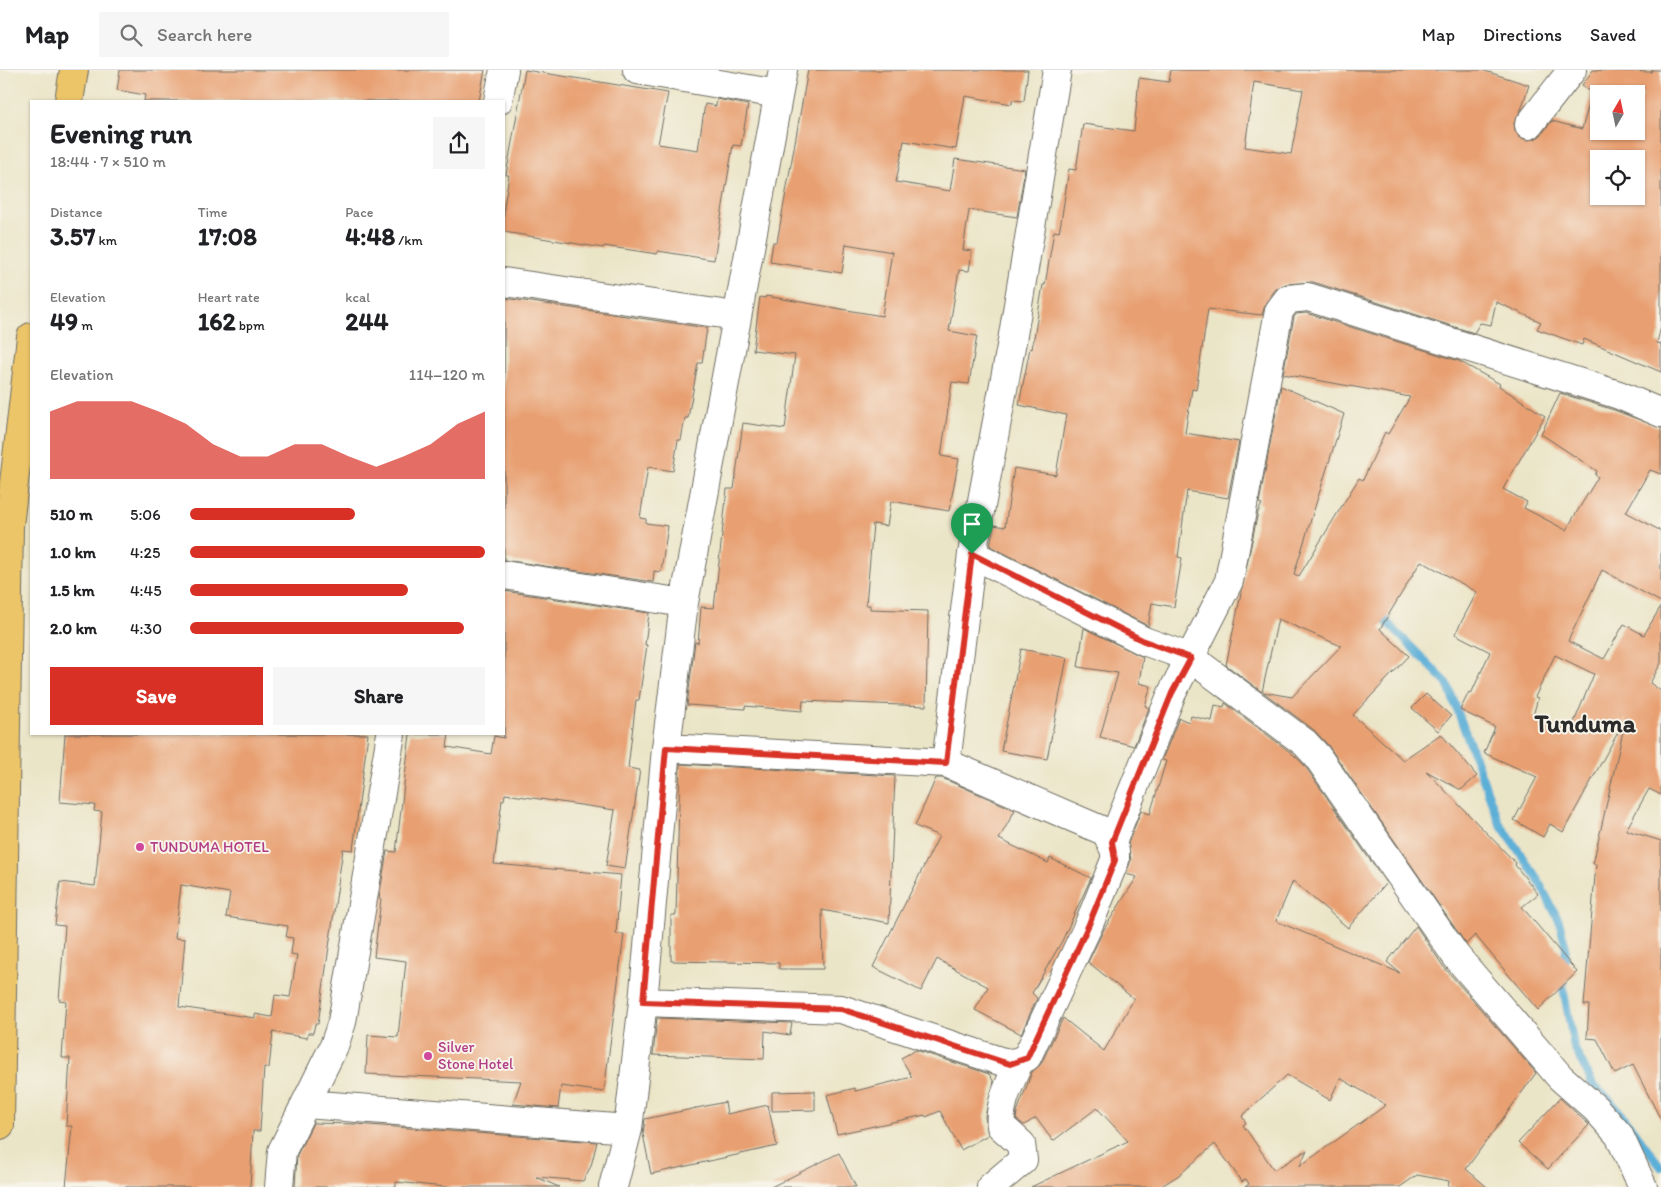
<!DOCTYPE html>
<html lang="en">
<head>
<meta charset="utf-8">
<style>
  :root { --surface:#fff; --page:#f6f6f6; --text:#202124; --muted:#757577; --line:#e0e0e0; --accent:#d93025 }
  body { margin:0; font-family:Itim,sans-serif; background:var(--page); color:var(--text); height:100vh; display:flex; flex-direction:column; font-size:19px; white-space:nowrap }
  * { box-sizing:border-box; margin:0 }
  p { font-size:16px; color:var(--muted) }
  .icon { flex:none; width:28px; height:28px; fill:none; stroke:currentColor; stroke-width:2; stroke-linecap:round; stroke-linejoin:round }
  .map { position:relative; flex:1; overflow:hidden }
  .panel { position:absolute; left:30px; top:30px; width:475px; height:635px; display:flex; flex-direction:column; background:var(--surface); border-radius:0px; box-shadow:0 1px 4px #0004 }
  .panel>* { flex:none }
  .needle { width:32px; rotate:9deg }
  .fabs { position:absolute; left:1590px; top:15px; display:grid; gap:10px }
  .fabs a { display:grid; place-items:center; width:55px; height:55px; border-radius:0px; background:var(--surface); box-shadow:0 1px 4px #0004; font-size:25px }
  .pin { position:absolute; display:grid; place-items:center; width:42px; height:42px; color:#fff; margin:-51px -21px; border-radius:50% 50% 50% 0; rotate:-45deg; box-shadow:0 0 5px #0007 }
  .pin .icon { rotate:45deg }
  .round { display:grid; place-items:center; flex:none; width:52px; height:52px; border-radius:0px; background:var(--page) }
  .headline { display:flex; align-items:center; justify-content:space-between; height:85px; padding:0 20px }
  h1 { font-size:28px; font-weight:700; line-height:38px }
  .figures { display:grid; grid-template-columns:repeat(3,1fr); gap:8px; height:85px; padding:5px 20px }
  .figures div { display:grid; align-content:center }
  .figures b { font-size:25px; font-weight:700 }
  .figures small { font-size:14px; font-weight:400 }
  .figures p { font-size:14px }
  .chart { height:140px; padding:10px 20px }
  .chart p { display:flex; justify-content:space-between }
  .chart svg { width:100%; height:90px; margin-top:5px; fill:var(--accent); opacity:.7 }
  .button { display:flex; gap:10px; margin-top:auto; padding:10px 20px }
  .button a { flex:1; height:58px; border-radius:0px; background:var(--accent); color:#fff; font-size:20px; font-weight:700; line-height:58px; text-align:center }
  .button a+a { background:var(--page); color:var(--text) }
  ul { padding:0 20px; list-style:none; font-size:16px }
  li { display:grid; grid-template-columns:80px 60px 1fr; align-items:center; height:38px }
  li i { height:12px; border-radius:6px; background:var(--accent) }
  header { display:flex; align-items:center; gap:30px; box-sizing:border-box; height:70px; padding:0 25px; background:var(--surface); border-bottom:1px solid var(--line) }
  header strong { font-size:24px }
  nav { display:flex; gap:28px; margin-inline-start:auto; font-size:18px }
  .search { width:350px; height:45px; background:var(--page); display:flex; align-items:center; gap:12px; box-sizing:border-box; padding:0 18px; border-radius:0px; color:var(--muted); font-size:19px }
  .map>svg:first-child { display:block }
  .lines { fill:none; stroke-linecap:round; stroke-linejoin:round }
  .stream { stroke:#5bafd7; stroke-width:8 }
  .building { fill:#e8a072; fill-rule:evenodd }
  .minor-casing { stroke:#6e6c62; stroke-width:30 }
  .trunk-casing { stroke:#6e6c62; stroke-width:30 }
  .minor { stroke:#fff; stroke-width:28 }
  .trunk { stroke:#edc569; stroke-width:28 }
  .route-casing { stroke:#fff; stroke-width:10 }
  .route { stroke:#d93025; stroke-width:6 }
  .hotel-dot { fill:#d1479c; stroke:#f7f3e8; stroke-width:2 }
  .labels { text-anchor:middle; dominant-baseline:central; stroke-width:4; stroke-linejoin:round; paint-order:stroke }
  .hotel-label { font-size:15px; fill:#b23c85; stroke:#f7f3e8; text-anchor:start }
  .town-label { font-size:25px; font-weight:bold; fill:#2b2b2b; stroke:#f7f3e8 }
</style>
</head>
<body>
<header>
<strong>Map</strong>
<div class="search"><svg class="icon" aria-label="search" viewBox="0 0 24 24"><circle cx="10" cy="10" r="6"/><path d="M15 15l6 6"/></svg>Search here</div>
<nav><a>Map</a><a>Directions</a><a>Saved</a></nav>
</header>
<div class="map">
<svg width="1661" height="1117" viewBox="0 0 1661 1117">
  <rect width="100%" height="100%" fill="#f7f3e8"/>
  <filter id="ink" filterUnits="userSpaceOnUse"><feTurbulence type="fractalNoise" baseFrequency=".02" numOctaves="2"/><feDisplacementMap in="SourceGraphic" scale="10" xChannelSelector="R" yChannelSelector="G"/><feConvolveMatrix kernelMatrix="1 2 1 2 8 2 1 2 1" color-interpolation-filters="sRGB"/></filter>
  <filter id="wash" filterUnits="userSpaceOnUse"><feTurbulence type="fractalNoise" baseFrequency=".0096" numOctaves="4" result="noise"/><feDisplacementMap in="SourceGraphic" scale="20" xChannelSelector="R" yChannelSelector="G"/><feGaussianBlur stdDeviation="1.12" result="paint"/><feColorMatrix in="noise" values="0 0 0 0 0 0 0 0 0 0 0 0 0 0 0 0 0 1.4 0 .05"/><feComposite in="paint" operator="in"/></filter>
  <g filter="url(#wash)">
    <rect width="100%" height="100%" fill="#ebe5c8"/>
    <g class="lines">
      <!-- stream -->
      <path class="stream" d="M1378 543 1447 613 1499 752 1537 808 1559 851 1566 877 1563 917 1574 977 1593 1015 1609 1029 1624 1047 1661 1097"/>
    </g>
    <g id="blocks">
      <!-- building -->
      <path class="building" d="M120 0H485L479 31H144L145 25 117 20Z
        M525 0 668 23 658 74 698 80 705 34 716 36 717 29 748 35 741 76 733 75 714 190 658 181 657 184 604 176 603 178 504 162V137L509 105H506Z
        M808 0H1028L1024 31 1012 30V34L965 26 956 79 904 71 896 112 950 121 955 89 1025 99 1017 147 969 140 963 180 972 181 969 201 959 200 949 261 977 266 969 314 952 312 941 386 959 389 949 441 891 431 887 456 873 454 866 535H870V539L928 541 926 636 803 631 802 641 745 636V639L687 635 695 572 698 573 701 537 714 538 727 419H734L743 353 785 359 795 285 753 280 760 227 765 228 766 226 882 246 892 182 846 174 842 203 770 192 773 172H777Z
        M1171 0H1482L1529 15 1521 40 1514 53 1515 61 1519 67 1527 70 1535 69 1541 65 1552 51 1582 59 1592 23 1582 15 1593 0 1651 2 1652 0H1661V256L1657 273 1661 274V302L1584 269 1582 275 1537 259 1541 252 1496 232 1491 255 1480 253 1474 263 1313 212 1286 214 1276 219 1266 232 1262 245 1208 239 1196 320 1192 319 1185 363 1239 372 1228 428 1187 421 1178 487 1182 488 1174 537 1152 533 1148 556 990 476 994 455 1005 457 1014 398 1056 405 1066 345 1019 335 1030 278 1032 279 1043 215H1045L1054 161 1059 162 1061 152 1069 99 1076 100 1083 54 1134 61 1139 8 1169 12ZM1254 12 1303 20 1291 84 1245 77ZM1599 24H1643L1636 43V61H1599ZM1599 89H1636V126H1599Z
        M504 228 707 258 702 293H698L688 348H685L681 370H678L673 401 648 397 640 448 646 449V453L668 456 661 502 654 501 653 512 504 490Z
        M1306 243 1459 291 1500 314 1499 316 1545 346 1503 419 1527 432 1524 438 1566 460 1598 407 1595 405 1597 401 1541 364 1560 323 1614 340 1661 358V404L1650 400 1626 442 1661 461V532L1602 500 1568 571 1604 589 1624 554 1644 565 1661 536V593L1650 613 1661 621V725L1649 719 1626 760 1661 771V1050L1633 995 1615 1004 1597 969 1587 968 1589 935H1584L1596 794H1593L1626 648 1563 762 1550 754 1543 767 1514 750 1537 707 1484 683 1495 657 1460 640 1469 622 1471 624 1490 582 1455 564 1477 522 1421 491 1380 559 1409 586 1353 645 1403 690 1441 664 1477 706 1461 720 1426 701 1516 793 1515 795 1538 824 1522 837 1577 902 1538 940 1475 865 1466 874 1328 675 1314 660 1263 622 1292 627 1341 576 1278 549 1262 622 1226 595 1258 442 1262 434 1259 433 1281 316 1344 344 1294 504 1299 506 1359 408 1363 410 1385 362 1388 364 1410 327 1283 304 1294 247 1296 244ZM1555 585 1594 604 1570 662 1533 646 1538 628 1535 627Z
        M504 521 649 543 645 575H647L639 630H636L628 698 640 700 625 799 606 796 615 740 505 724 504 730H502L494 794 621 805 616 864H624L604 1022 561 1016 558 1038 513 1034 521 1011 366 1004 368 965 398 967 406 891 374 887 381 829 379 828 387 781 396 782 410 664H449L447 677 491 684 494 666 504 668Z
        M1084 558 1143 587 1139 613 1151 616 1145 636 1149 638 1134 676 1100 667 1118 603 1078 597Z
        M1021 579 1067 588 1047 689 1001 681Z
        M1426 624 1451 646 1438 661 1412 638Z
        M1225 633 1294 685 1305 696 1386 813 1348 858 1293 811 1276 851 1400 903 1387 892 1416 856 1443 896 1536 1003 1466 1099 1487 1117H1448L1449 1111 1417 1105 1400 1117H1245L1249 1114 1246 1109 1242 1112 1215 1074 1179 1105 1160 1117H1031L1128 1071 1097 1038 1053 1071 1036 1048 1024 1055 1016 1049 1017 1042 1032 1002 1041 994 1063 948 1104 981 1134 929 1088 892 1104 859 1137 807 1126 804 1131 790 1128 773 1141 741 1150 744 1166 691 1162 690 1179 648 1189 652 1191 646 1212 651 1215 635 1224 637ZM1287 1005 1330 1030 1340 1008 1386 1035 1300 1096 1307 1080 1274 1100 1243 1055 1246 1053 1242 1046Z
        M65 664H368L353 780 343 779 318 954H315L313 963H308L307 968 273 962 269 998 264 997 260 1061H253L250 1117H66L72 1056H66L70 988H62L66 931 59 930 65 856 55 855 60 812 95 816 102 742 94 741 95 735 60 732ZM181 815 230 823 226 847 288 856 286 867 293 868 291 884 297 885 290 927 275 925 272 947 255 944V948L179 937 185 869 175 868Z
        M680 694 895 706 889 853 822 840 823 899H779V893L671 891V845H676Z
        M936 708H942L1015 740 999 769 1048 793 1050 788 1091 808 1062 871 1032 923 1037 928 1021 964 975 940 988 917 937 889 921 921 873 897 939 766 915 756Z
        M657 948 792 953 790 965 765 961 764 989 653 985Z
        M916 980 989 1004 994 1012 985 1046 988 1065 961 1080 940 1041 926 1047 925 1045 837 1064 827 1025 855 1018V1021L912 1007 901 988Z
        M815 1021V1040L772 1041V1022Z
        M1560 1028 1589 1055 1548 1099 1518 1073Z
        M725 1032 727 1044 768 1035 777 1076 651 1104 643 1064 645 1049Z
        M313 1053 355 1054 597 1072 591 1096 583 1111 536 1107 559 1117H445L396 1112V1117H295L297 1085Z
        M839 1083 856 1117H771Z"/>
    </g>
  </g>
  <g filter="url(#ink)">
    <use href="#blocks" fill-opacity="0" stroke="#6e6c62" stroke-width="1"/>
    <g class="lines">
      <defs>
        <path id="minor" d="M637 0 778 24
          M498 31 504 0
          M1529 55 1572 0
          M504 212 736 246
          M972 484 1144 571 1191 588 1305 673 1317 686 1456 886 1560 1007 1596 1039 1619 1065 1643 1117
          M504 505 684 533
          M946 693 972 484 1012 271 1057 0
          M1112 772 1172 623 1229 511 1279 241 1288 229 1308 227 1619 325 1661 343
          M643 932 841 939 1000 991C1011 994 1017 993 1027 987L1089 854 1115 790V781L1106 762 946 693 666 678
          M306 1034 628 1059
          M279 1117 282 1081 334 976 342 952 391 664
          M613 1117 628 1059 643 932 666 678 684 533 783 0
          M991 1117 1023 1090 1021 1074 1001 1056C998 1034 1011 1012 1019 992"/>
        <path id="trunk" d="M69 31 74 0
          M0 1055 9 456 31 267"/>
      </defs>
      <!-- minor casing -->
      <use href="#minor" class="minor-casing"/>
      <!-- trunk casing -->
      <use href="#trunk" class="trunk-casing"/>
      <!-- minor -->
      <use href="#minor" class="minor"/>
      <!-- trunk -->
      <use href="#trunk" class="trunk"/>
    </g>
  </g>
  <g class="lines" filter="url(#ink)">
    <defs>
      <path id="route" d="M972 484 1144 571 1191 588 1172 623 1112 772 1115 790 1089 854 1027 988 1010 994 1000 991 841 939 643 932 666 678 946 693Z"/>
    </defs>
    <!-- route casing -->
    <use href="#route" class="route-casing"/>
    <!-- route -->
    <use href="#route" class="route"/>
  </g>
  <!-- markers -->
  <g class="hotel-dot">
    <circle cx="140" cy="777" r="5"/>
    <circle cx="428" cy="986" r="5"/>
  </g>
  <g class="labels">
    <!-- hotel labels -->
    <g class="hotel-label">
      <text x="150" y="777">TUNDUMA HOTEL</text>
      <text x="438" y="977">Silver<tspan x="438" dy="17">Stone Hotel</tspan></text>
    </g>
    <!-- town labels -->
    <g class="town-label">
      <text x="1585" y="653">Tunduma</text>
    </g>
  </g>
</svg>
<div class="fabs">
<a><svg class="needle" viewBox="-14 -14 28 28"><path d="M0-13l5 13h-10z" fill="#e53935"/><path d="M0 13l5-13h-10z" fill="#757577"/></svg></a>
<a><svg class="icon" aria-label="locate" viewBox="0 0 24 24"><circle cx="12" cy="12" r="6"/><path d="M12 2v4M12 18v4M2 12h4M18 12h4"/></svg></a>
</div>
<div class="pin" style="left:972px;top:484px;background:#1e9e55"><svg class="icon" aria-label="arrive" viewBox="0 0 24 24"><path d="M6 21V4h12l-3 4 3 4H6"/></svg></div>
<section class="panel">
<div class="headline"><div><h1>Evening run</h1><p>18:44 · 7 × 510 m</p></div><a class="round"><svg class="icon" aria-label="share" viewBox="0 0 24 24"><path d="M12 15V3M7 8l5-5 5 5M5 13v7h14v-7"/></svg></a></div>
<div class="figures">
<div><p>Distance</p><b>3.57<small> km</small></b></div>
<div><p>Time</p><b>17:08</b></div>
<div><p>Pace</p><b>4:48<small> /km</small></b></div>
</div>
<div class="figures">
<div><p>Elevation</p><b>49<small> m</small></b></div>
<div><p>Heart rate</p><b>162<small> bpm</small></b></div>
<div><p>kcal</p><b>244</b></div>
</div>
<div class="chart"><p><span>Elevation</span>114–120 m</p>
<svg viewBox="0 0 160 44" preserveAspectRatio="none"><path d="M0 44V11L10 6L20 6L30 6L40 11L50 17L60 27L70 33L80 33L90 27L100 27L110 33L120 38L130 33L140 27L150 17L160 11V44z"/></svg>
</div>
<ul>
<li><b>510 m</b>5:06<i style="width:56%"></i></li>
<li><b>1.0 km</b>4:25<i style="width:100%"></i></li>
<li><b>1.5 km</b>4:45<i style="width:74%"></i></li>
<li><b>2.0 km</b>4:30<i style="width:93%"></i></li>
</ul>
<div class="button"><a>Save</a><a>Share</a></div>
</section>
</div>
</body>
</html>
